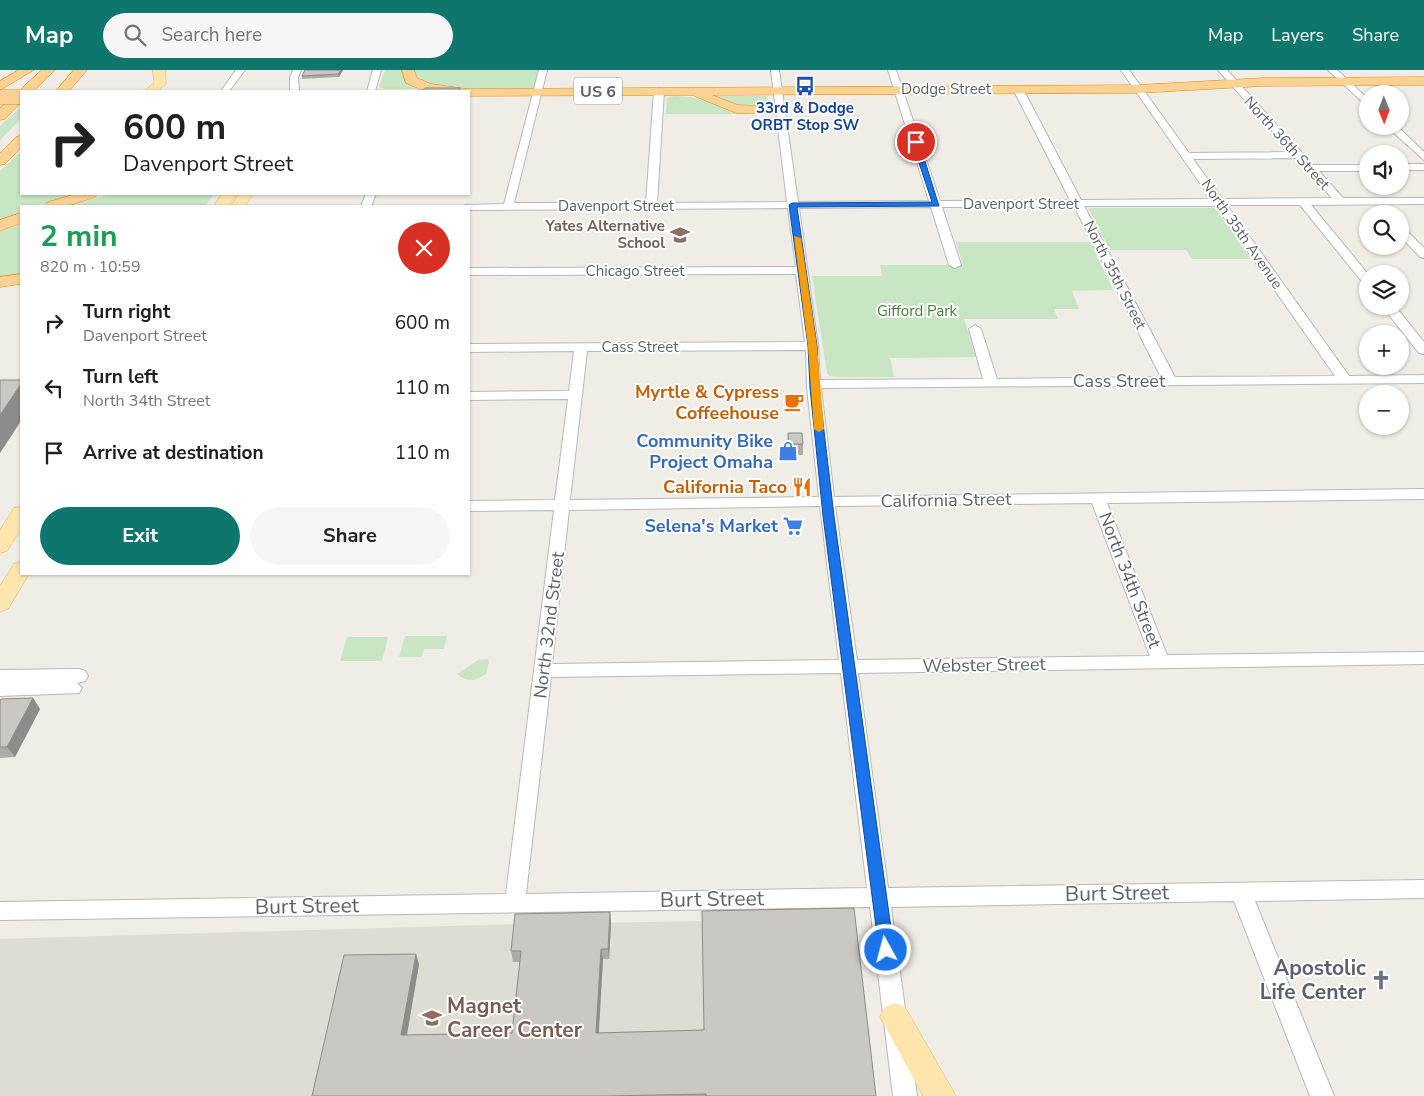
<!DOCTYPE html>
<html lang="en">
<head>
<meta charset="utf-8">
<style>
  :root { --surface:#fff; --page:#f6f6f6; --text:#202124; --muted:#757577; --accent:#0f766e }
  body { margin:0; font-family:"Nunito Sans",sans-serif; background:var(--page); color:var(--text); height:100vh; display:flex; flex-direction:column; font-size:19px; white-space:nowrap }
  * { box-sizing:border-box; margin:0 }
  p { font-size:16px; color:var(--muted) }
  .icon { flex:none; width:28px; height:28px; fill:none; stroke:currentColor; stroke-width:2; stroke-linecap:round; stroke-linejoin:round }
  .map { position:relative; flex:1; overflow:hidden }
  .details { position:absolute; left:20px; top:135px; width:450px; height:370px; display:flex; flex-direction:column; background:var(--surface); border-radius:0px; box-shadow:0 1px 4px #0004 }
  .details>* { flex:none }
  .banner { position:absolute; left:20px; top:20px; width:450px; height:105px; border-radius:0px; box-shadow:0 1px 4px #0004; background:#fff; color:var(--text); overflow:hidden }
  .needle { width:32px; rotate:179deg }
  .controls { position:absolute; left:1359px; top:15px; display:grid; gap:10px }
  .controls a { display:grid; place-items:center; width:50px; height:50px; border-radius:50%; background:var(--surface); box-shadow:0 1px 4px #0004; font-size:25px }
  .pin { position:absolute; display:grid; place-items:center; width:42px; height:42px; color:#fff; margin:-21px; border:2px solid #fff; border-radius:50%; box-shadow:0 1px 5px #0007 }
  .me { position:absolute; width:55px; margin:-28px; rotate:353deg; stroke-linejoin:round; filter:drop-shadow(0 0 4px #0008) }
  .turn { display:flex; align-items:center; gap:18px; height:105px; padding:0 20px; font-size:22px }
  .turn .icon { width:65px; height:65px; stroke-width:2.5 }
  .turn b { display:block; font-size:35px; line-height:42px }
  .round { display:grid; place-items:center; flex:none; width:52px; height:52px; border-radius:26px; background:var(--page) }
  .overview { display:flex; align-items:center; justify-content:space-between; height:85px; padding:0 20px }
  h1 { font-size:30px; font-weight:700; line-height:38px; color:#1e9e55 }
  .primary-button { display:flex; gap:10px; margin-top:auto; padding:10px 20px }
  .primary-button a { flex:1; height:58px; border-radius:30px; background:var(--accent); color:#fff; font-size:20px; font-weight:700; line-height:58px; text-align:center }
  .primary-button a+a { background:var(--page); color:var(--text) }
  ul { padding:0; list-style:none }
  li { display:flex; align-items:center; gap:15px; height:65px; padding:0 20px }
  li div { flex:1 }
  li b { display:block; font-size:19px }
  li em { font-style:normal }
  header { display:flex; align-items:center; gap:30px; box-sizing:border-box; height:70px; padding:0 25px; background:var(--accent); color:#fff }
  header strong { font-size:24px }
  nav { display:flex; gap:28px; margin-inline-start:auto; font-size:18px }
  .search { width:350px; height:45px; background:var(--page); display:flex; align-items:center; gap:12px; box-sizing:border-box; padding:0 18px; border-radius:28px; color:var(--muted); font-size:19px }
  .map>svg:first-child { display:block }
  .education { fill:#dfdcd4 }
  .green { fill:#c8e6c4 }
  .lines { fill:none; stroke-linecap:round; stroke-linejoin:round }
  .minor-casing { stroke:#b6b9bc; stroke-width:2 }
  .major-casing { stroke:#eeb461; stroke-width:1 }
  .highway-casing { stroke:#ef8807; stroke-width:1 }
  .minor { fill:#fff; fill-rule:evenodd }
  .major { fill:#fde6ae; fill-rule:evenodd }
  .highway { fill:#fad293; fill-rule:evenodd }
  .highway-bridge-casing { stroke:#ef8807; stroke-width:15; stroke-linecap:butt }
  .highway-bridge { stroke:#fad293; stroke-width:14 }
  .wall { fill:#afaba7 }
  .shaded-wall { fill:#8e8b88 }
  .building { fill:#cbc7c2; stroke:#8e8b88 }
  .route { fill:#1a73e8; stroke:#114b97 }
  .slow { fill:#f59e0b }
  .labels { text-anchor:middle; stroke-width:4; stroke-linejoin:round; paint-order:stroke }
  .far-street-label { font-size:15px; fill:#5e6366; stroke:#fff }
  .far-transit-label { font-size:15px; font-weight:bold; fill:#164399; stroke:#fff }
  .far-education-label { font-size:15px; font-weight:bold; fill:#785e54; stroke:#fff; text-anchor:end }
  .far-park-label { font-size:15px; fill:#3e8337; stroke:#fff }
  .shield { fill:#fff; stroke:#8e9294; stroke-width:1 }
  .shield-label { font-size:16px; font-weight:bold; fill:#5e6366 }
  .street-label { font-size:18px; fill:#5e6366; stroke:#fff }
  .food-label { font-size:18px; font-weight:bold; fill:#c56008; stroke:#fff; text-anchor:end }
  .shop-label { font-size:18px; font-weight:bold; fill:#366cbe; stroke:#fff; text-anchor:end }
  .near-street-label { font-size:21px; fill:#5e6366; stroke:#fff }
  .near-worship-label { font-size:21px; font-weight:bold; fill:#5b616d; stroke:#fff; text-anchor:end }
  .near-education-label { font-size:21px; font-weight:bold; fill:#785e54; stroke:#fff; text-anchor:start }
</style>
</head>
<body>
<header>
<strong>Map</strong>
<div class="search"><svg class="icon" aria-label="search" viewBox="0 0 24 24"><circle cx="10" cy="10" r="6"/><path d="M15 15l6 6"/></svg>Search here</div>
<nav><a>Map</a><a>Layers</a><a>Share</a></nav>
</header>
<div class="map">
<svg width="1424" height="1026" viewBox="0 0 1424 1026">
  <rect width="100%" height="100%" fill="#f0ece6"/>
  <path class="education" d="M852,849L875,1026H0V869L517,854Z"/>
  <g class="green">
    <path d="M385,0H543L538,18L385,19L379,17Z"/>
    <path d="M674,26L702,28L770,44H666L667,28Z"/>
    <path d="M715,26H766L770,36L738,39Z"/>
    <path d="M21,37V49L0,70V56Z"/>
    <path d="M21,81V124H73L36,136H21V142L0,149V101Z"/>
    <path d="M110,124H214L205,136H68Z"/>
    <path d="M1088,138H1215L1251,189H1192L1186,180H1094L1113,220L1072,221L1079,239H1054L1058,249H964L976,287L890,288L894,307H837L830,306L827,303L812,206H882L880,195H963L956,172H1106Z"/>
    <path d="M21,154V207L0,210V162Z"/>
    <path d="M405,566H447L444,579H424L422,587H399Z"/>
    <path d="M347,567H388L382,591H340Z"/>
    <path d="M487,589L489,592L486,604C475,611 468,613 457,604L478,590Z"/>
  </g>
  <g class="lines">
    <defs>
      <g id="minor">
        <path d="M236,0H245L229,21H221Z"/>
        <path d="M293,0H301L298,8L299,21H290V8Z"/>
        <path d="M373,0H381L375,21H367Z"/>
        <path d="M539,0H547L514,133H646L654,21L659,18L664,21L657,133L787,132L771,0H779L798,132L929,131L888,0H896L940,131L1070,130L1013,19L1018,16L1023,19L1081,130L1211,129L1121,0H1129L1189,83L1291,82L1218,0H1227L1313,95H1368V101H1319L1343,128H1424V134L1311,135L1368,204V214H1364L1300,135H1227L1349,306L1424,305V313L821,318L834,427L1424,419V429L1107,433L1167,585L1424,582V594L858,603L888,818L1424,810V828L1255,831L1334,1026H1310L1234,831L891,837L917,1026H893L870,837L0,850V832L506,824L554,440L469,441V431L555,430L568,329L469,330V322L569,321L574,281L469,282V274L805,272L796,204L469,205V198L796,197L788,138L469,140V136H464L465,135L504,134ZM1296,88L1332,128L1222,129L1193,89ZM1074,136L1161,307L997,309L981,259L975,255L969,259L983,309L820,310L818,276L799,138L931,137L949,195L955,198L961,195L942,137ZM1084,136H1216L1335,306L1175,307ZM806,280L807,318L819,427L570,430L587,281ZM1092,433L1150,586L857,590L835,436ZM820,436L839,590L552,594L569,440ZM841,603L867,818L526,824L551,607Z"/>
        <path d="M1328,0H1337L1368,29V37Z"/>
        <path d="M1386,56H1397L1424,82V90Z"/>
        <rect x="1400" y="94" width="24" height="6"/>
        <path d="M366,124H376L371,136H361Z"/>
        <path d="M1400,157L1404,158L1424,178V188L1420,187L1400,166Z"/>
        <path d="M1382,236H1395L1424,272V284L1419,283Z"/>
        <path d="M79,599L85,601L88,606L85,611L77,613L82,618L79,623L0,626V600Z"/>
      </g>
      <g id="major">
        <path d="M153,0H165L166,14L157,21H144L154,13Z"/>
        <path d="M222,124H236L228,136H214Z"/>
        <path d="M239,124H253L245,136H231Z"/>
        <path d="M21,437V459L7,481L0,483V460L14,438Z"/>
        <path d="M21,492V504H29L8,539L0,542V516L14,494Z"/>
        <path d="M895,933L905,937L956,1026H923L880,947L885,937Z"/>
      </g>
      <g id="highway">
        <path d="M19,0H34L0,20V11Z"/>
        <path d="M42,0H55L34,21H21V33L5,49L0,50V38L16,23L21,22L20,21L22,18Z"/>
        <path d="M74,0H87L69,21H56Z"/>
        <path d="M402,0H414L417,8L431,14L467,19L1138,15L1263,8L1424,7V15L1263,16L1138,23L712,25L738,35L785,37L787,40L785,43L780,44L736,43L692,25L469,26V21H425L406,13Z"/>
        <path d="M21,66V78L5,94L0,95V83L16,67Z"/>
        <path d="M75,124H98L95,127L67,136H44L46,133Z"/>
        <path d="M21,143V153L0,161V150Z"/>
        <path d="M21,204V214L0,217V207Z"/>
      </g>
    </defs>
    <use href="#minor" class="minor-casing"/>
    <use href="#major" class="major-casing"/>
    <use href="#highway" class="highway-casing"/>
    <use href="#minor" class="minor"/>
    <use href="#major" class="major"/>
    <use href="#highway" class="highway"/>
    <defs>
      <path id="highway-bridge" d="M0,27H21"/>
    </defs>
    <use href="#highway-bridge" class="highway-bridge-casing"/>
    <use href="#highway-bridge" class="highway-bridge"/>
  </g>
  <g class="wall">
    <path d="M343,0L339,7L302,9V6Z"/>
    <path d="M788,363L803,374V385H789L787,374Z"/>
    <path d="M33,628L40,639L15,687L0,688V631Z"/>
    <path d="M610,842L611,853L609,889H603L599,962L876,1026H312L419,894L407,965L512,963L520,892H513L511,881Z"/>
  </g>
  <g class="shaded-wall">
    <path d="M341,0H343L339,7L338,4Z"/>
    <path d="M21,314V351L0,383V345Z"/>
    <path d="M33,628L40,639L15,687L7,677Z"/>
    <path d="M610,842L611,853L609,889L608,879Z"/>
    <path d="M601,879L603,889L598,972L596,963Z"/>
    <path d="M416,884L419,894L405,975L401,965Z"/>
  </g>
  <g class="building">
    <path d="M305,0H341L338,4L302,6Z"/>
    <path d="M426,18H460L459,21H461H421Z"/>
    <path d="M0,310H21V314L0,345Z"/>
    <path d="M788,363H802L803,374H789Z"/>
    <path d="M33,628L7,677H0V631L1,629Z"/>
    <path d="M854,838L876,1026H706V1024L607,1026H312L344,885L416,884L401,965L512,963L521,881H511L515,844L610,842L608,879H601L596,963L704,960L702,841Z"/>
  </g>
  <path class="route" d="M916,70L919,72L939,136L797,137L817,276L819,318L834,446L894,880L891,885L886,887L881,885L879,880L823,446L810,318L808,276L789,135L792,133L932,132L912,72Z"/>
  <path class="slow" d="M794,166L801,168L817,276L824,359L819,362L814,359L808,276Z"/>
  <defs>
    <symbol id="bus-bare" viewBox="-9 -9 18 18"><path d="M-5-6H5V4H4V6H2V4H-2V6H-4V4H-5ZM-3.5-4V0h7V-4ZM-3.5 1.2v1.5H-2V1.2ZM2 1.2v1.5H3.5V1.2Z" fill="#1a4fb4" stroke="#fff" stroke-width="2.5" paint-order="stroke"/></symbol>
    <symbol id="school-bare" viewBox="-9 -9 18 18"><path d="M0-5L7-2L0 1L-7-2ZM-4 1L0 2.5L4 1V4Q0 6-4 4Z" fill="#8d6e63" stroke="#fff" stroke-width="2.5" paint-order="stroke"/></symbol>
    <symbol id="cafe-bare" viewBox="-9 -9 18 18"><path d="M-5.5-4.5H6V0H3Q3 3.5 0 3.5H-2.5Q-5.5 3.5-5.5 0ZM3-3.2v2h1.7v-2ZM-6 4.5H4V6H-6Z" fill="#e8710a" stroke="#fff" stroke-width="2.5" paint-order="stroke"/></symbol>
    <symbol id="shop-bare" viewBox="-9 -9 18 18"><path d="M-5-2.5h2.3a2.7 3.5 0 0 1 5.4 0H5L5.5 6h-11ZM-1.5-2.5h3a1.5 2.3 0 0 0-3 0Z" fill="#3f7fe0" stroke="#fff" stroke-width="2.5" paint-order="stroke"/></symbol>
    <symbol id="restaurant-bare" viewBox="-9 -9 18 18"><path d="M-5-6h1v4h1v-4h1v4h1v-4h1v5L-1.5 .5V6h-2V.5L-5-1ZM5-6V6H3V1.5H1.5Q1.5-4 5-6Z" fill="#e8710a" stroke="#fff" stroke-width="2.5" paint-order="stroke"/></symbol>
    <symbol id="supermarket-bare" viewBox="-9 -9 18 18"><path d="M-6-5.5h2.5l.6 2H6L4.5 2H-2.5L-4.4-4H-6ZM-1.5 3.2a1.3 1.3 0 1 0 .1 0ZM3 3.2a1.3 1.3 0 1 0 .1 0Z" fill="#3f7fe0" stroke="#fff" stroke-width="2.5" paint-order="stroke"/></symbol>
    <symbol id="church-bare" viewBox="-9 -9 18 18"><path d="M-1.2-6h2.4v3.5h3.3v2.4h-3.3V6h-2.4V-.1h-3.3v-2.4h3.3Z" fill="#6b7280" stroke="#fff" stroke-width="2.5" paint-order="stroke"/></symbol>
  </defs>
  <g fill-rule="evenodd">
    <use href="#bus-bare" x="791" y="2" width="28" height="28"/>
    <use href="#school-bare" x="666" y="151" width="28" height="28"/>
    <use href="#cafe-bare" x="780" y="318" width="28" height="28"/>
    <use href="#shop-bare" x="774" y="367" width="28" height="28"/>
    <use href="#restaurant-bare" x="788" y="403" width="28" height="28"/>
    <use href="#supermarket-bare" x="779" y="442" width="28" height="28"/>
    <use href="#church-bare" x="1367" y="896" width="28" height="28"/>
    <use href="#school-bare" x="418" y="934" width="28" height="28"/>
  </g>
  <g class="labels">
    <g class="far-street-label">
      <text x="946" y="24">Dodge Street</text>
      <text transform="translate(1287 73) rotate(48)" y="5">North 36th Street</text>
      <text x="1021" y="139">Davenport Street</text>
      <text x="616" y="141">Davenport Street</text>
      <text transform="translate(1242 164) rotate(55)" y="5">North 35th Avenue</text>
      <text x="635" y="206">Chicago Street</text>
      <text transform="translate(1115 205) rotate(63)" y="5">North 35th Street</text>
      <text x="640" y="282">Cass Street</text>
    </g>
    <g class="far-transit-label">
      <text x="805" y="43">33rd &amp; Dodge<tspan x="805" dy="17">ORBT Stop SW</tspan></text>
    </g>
    <g class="far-education-label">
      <text x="665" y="161">Yates Alternative<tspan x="665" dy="17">School</tspan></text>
    </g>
    <g class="far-park-label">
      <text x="917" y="246">Gifford Park</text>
    </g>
    <rect class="shield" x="574" y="7.5" width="48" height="27" rx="4"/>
    <g class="shield-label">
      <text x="598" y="27">US 6</text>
    </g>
    <g class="street-label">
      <text x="1119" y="317">Cass Street</text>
      <text transform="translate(946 430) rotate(-1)" y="6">California Street</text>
      <text transform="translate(1130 510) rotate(69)" y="6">North 34th Street</text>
      <text transform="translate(549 555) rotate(-83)" y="6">North 32nd Street</text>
      <text transform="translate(984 595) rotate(-1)" y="6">Webster Street</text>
    </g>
    <g class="food-label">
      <text x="779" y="328">Myrtle &amp; Cypress<tspan x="779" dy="21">Coffeehouse</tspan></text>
      <text x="787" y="423">California Taco</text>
    </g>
    <g class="shop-label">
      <text x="773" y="377">Community Bike<tspan x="773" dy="21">Project Omaha</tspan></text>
      <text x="778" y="462">Selena's Market</text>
    </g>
    <g class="near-street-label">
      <text transform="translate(1117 823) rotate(-1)" y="7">Burt Street</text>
      <text transform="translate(712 829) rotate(-1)" y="7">Burt Street</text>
      <text transform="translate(307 836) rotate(-1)" y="7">Burt Street</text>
    </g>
    <g class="near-worship-label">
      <text x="1366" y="905">Apostolic<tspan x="1366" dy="24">Life Center</tspan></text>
    </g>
    <g class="near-education-label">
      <text x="447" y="943">Magnet<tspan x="447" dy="24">Career Center</tspan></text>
    </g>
  </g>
</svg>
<div class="controls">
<a><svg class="needle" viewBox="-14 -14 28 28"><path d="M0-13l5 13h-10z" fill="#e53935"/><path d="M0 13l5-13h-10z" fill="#757577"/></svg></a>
<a><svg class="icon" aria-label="sound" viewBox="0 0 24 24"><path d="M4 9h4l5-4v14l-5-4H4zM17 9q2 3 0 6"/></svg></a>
<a><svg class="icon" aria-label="search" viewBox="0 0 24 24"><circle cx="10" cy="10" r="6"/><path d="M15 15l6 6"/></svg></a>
<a><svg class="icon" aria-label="layers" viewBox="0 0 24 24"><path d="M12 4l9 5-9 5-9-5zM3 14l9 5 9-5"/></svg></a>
<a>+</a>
<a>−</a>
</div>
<div class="pin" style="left:916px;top:72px;background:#d93025"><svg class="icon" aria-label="arrive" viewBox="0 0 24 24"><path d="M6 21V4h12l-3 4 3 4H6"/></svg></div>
<svg class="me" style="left:886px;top:880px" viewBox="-20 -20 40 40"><circle r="17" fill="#1a73e8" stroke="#fff" stroke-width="3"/><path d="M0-11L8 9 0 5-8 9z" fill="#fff"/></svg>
<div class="banner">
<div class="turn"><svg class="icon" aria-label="right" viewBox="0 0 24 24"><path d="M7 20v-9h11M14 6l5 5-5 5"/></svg><div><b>600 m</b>Davenport Street</div></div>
</div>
<section class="details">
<div class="overview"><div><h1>2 min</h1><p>820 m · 10:59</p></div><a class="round" style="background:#d93025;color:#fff"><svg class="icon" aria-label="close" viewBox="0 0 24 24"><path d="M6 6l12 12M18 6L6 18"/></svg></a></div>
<ul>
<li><svg class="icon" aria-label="right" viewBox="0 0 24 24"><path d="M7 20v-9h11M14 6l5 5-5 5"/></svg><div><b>Turn right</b><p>Davenport Street</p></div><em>600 m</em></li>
<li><svg class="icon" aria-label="left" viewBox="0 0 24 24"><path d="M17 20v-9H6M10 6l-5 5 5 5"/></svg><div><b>Turn left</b><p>North 34th Street</p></div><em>110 m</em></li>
<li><svg class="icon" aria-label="arrive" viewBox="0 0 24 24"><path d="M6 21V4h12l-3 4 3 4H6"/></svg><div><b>Arrive at destination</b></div><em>110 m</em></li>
</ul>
<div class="primary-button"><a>Exit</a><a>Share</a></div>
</section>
</div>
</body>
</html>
